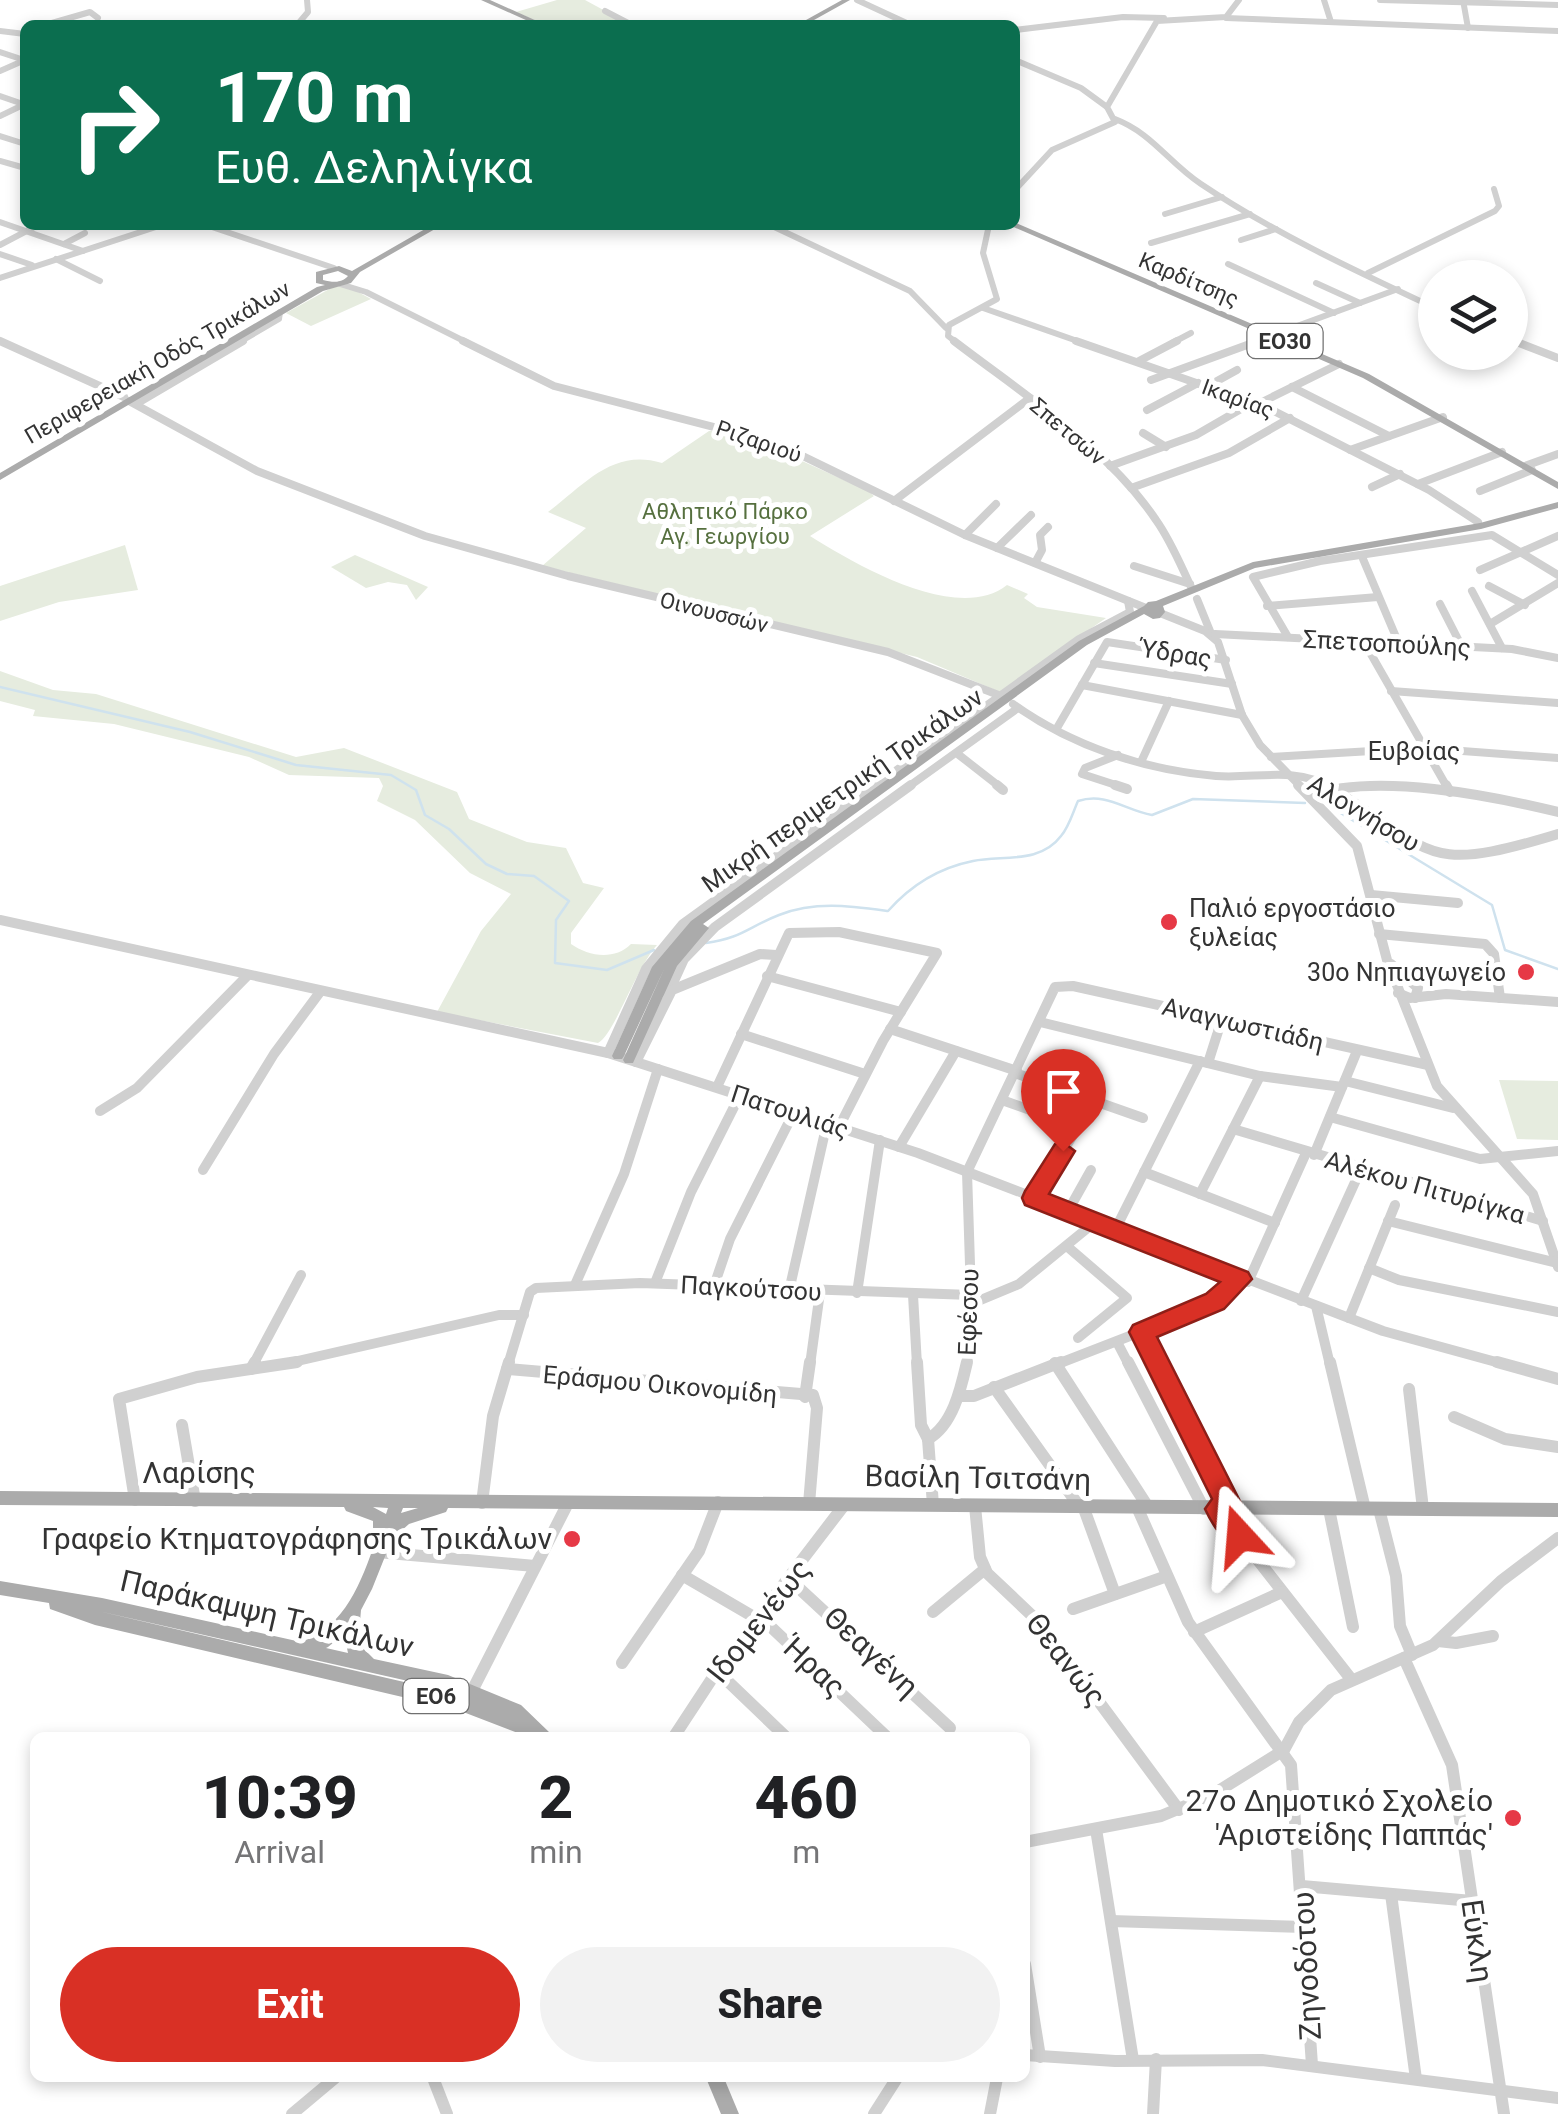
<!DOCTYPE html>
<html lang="en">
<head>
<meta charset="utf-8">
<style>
  :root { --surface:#fff; --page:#f2f2f2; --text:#202124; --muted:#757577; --accent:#d93025 }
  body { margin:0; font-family:Roboto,sans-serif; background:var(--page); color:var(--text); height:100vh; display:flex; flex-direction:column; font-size:38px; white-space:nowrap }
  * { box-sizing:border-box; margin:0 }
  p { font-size:32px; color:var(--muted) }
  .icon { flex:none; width:55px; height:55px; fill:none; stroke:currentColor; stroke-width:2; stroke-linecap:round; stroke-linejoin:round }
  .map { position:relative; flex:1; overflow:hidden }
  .drawer { position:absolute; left:30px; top:1732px; width:1000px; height:350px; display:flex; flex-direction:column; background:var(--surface); border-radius:15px; box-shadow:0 5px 15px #0003 }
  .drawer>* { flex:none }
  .hud { position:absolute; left:20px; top:20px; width:1000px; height:210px; border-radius:15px; box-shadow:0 5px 15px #0003; background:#0b6e4f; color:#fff; overflow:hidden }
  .fabs { position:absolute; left:1418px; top:260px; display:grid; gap:20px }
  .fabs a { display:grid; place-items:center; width:110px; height:110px; border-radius:50%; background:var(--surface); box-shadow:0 5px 15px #0003; font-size:50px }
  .pin { position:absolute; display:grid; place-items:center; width:85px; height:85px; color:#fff; margin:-102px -42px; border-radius:50% 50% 50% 0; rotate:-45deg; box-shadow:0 0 10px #0007 }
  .pin .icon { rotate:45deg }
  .me { position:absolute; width:110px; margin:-55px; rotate:341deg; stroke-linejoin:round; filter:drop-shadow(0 0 8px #0008) }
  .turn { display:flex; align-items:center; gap:35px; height:210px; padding:0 30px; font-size:45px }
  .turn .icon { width:130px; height:130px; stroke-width:2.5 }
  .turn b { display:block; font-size:70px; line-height:85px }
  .eta { display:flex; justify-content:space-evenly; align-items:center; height:170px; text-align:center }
  .eta b { font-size:60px; font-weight:800; line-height:70px }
  .button { display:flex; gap:20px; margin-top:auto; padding:20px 30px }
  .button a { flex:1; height:115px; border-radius:60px; background:var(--accent); color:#fff; font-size:40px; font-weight:800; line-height:115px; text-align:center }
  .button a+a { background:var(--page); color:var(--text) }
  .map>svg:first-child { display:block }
  .green { fill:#e6ecdf }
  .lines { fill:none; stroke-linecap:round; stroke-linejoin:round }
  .stream { stroke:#cfe2ee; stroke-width:2.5 }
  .minor-far3 { stroke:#d0d0d0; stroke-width:6 }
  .minor-far2 { stroke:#d0d0d0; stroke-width:8 }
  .minor-far1 { stroke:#d0d0d0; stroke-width:10 }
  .minor { stroke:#d0d0d0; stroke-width:12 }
  .major { fill:#ababab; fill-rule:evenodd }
  .route { fill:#d93025; stroke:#8d1f18; stroke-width:2.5 }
  .poi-dot { fill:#e63946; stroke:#fff; stroke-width:4 }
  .labels { text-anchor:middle; stroke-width:10; stroke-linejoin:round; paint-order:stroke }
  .far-street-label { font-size:22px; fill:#333; stroke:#fff }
  .shield { fill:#fff; stroke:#707070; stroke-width:2.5 }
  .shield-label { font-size:22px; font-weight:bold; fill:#333 }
  .far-park-label { font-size:22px; fill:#56703f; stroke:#fff }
  .street-label { font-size:25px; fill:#333; stroke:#fff }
  .poi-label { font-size:25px; fill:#333; stroke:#fff; text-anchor:start }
  .near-street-label { font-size:30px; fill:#333; stroke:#fff }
  .near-poi-label { font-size:30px; fill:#333; stroke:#fff; text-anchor:end }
</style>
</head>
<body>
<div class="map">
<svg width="1558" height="2114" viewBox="0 0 1558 2114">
  <rect width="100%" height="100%" fill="#fff"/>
  <g class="green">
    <path d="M557,0H585L631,25H546L516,12Z"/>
    <path d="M347,286L371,299L311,326L286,313L333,287Z"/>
    <path d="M718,430L758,441L868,491L874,496L810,536C858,566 958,624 1007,585L1028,594L1024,598L1037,607L1106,618L1000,692L917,657L542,566L586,528L548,512C585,484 613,448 662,463L709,431Z"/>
    <path d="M125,545L138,590L59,602L0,621V586Z"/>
    <path d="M355,555L428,587L416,600L407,585L388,582L366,588L331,567Z"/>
    <path d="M0,671L53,690L96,694L296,757L344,748L457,792L469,819L527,842L566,848L583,883L604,888L571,933V944C588,956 614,961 631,944L657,945C636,968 614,1035 598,1043L437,1012L481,931L511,894L470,873L415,820L377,801L383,786L379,778L289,775L249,757L114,724L33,716L35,710L0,701Z"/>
    <path d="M1499,1080L1558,1081V1140L1517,1139Z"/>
  </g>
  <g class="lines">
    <g class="stream">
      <path d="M0,687L190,732L296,765L391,775L416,790L425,815L449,829L486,864L507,874L534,876L569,901L556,920L555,963L607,970L654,950"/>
      <path d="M1334,809L1492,905L1505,950L1558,969"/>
      <path d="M706,943C742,938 748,927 779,915C815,901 850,906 888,911C911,885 938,868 973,861C1003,855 1040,864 1061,836C1069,827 1073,812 1078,801C1106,792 1125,810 1152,815L1193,799L1305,803"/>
    </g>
    <g class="minor-far3">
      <path d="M857,0L911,25"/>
      <path d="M1324,0L1331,22"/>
      <path d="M1380,0L1558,5"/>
      <path d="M1463,0L1468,28"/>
      <path d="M605,11L632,25"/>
      <path d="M1226,18L1558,31"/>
      <path d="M45,25L90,12L98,18"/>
      <path d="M297,25L308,12L307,0"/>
      <path d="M1015,30L1123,17L1164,18"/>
      <path d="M0,31L25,34"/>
      <path d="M0,52L24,60"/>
      <path d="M1015,60L1081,88L1107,107"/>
      <path d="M0,71L25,60"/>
      <path d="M0,96L23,104"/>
      <path d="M0,116L25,104"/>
      <path d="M1115,119C1152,133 1169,163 1201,184C1274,233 1356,271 1435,308"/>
      <path d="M0,136L25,144"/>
      <path d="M0,161L25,168"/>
      <path d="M1015,190L1052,150L1115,122L1107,107L1157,21L1226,17L1239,0"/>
      <path d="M1165,214L1222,197"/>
      <path d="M0,222L83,251"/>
      <path d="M206,225L334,268"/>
      <path d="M770,225L910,291L946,328"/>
      <path d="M1241,240L1276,229"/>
      <path d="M1151,243L1250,214"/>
      <path d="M64,244L85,233"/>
      <path d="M0,245L38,225"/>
      <path d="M0,254L32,265"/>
      <path d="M56,259L100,281"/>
      <path d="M1228,264L1334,313"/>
      <path d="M1368,273L1495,211L1499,206L1494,189"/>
      <path d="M0,278L162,225"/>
      <path d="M1316,283L1360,303"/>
      <path d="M340,284L366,292L468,343"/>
      <path d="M983,308L1083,343"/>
      <path d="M1510,339L1521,343"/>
      <path d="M0,341L5,343"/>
      <path d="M238,343L279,319L280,312"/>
      <path d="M957,343L948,336L949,325L997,299L983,253L989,225"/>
      <path d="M1172,343L1191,333"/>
      <path d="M1251,343L1398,289"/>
    </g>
    <g class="minor-far2">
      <path d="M0,341L124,397"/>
      <path d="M463,341L554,386L776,443L965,535L1146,608"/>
      <path d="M954,341C1023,394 1107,447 1156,520C1171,541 1181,566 1192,589"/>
      <path d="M1076,341L1268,408L1429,490L1478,522"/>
      <path d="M1514,341L1558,358"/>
      <path d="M1139,361L1177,341"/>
      <path d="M1151,380L1258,341"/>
      <path d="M1208,386L1237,370"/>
      <path d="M1292,387L1389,436"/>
      <path d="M129,401L257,471L425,536L568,576L888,652L1001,696"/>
      <path d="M136,404L243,341"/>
      <path d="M1258,404L1339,364"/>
      <path d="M1147,410L1198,383"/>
      <path d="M1143,433L1166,447"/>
      <path d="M1350,450L1443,417"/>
      <path d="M1110,466L1196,435L1253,402"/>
      <path d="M1525,466L1558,454"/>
      <path d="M1418,484L1502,452"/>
      <path d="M1372,487L1400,474"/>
      <path d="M1131,488L1229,453L1290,418"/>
      <path d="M1480,491L1532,470"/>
      <path d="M894,501L1030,398"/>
      <path d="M965,535L996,504"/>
      <path d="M997,548L1031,515"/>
      <path d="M1363,559L1399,644"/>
      <path d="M1035,563L1042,550L1040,535L1048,527"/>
      <path d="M1134,566L1190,584"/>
      <path d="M1480,570L1558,536"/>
      <path d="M1489,586L1525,605"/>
      <path d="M1472,591L1502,648"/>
      <path d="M1197,599L1212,636"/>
      <path d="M1440,604L1462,647"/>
      <path d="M1267,606L1378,597"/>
      <path d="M1160,613L1205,631L1218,642L1242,715L1260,745L1301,787"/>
      <path d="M1490,624L1558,583"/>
      <path d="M1215,634L1512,649L1558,658"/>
      <path d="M1288,637L1253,577L1320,561L1492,535L1558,575"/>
      <path d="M1364,642L1447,787"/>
      <path d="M1094,663L1232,684"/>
      <path d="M1082,685L1242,715"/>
      <path d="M1391,691L1558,703"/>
      <path d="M1013,704C1072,746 1144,770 1216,776C1256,779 1294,766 1330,787"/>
      <path d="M1057,728L1107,642L1226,660"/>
      <path d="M959,755L1000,787"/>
      <path d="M1118,755L1085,768L1082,774L1122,787"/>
      <path d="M1271,757L1422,748L1558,758"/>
      <path d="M1141,762L1169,701"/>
      <path d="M873,787L1079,639L1130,612L1128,601"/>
      <path d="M908,787L1018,708"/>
    </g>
    <g class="minor-far1">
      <path d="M997,785L1003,790"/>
      <path d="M1115,785L1127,789"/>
      <path d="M1298,785L1357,846L1387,960L1437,1086L1533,1194L1558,1267"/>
      <path d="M1326,785C1437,852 1420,876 1558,834"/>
      <path d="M1446,785L1450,792"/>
      <path d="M1311,796C1374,772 1493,796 1558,812"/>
      <path d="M1371,895L1458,903"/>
      <path d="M0,920L608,1053L918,1153L1383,1331L1507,1365"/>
      <path d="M1379,934L1485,944L1494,954L1500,998"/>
      <path d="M1391,964L1418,988L1415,998"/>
      <path d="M767,976L901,1012"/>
      <path d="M1398,993L1410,998L1446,994L1558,1002"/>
      <path d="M668,994L684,959L715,927L911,785"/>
      <path d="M1040,1022L1260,1076L1342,1087"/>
      <path d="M890,1029L1017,1071"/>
      <path d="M741,1034L865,1074"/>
      <path d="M608,1053L646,969L683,924L876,785"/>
      <path d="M636,1062L672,990L760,954L776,955"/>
      <path d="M1208,1063L1222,1019"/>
      <path d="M1015,1073L1143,1118"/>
      <path d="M1345,1081L1453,1108"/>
      <path d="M717,1087L789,933L839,932L937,953L883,1041L839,1127"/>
      <path d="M1002,1100L1078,1127"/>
      <path d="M100,1111L137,1088L248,975"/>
      <path d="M1330,1117L1480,1159L1558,1151"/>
      <path d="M1233,1129L1543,1221"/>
      <path d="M899,1147L956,1051"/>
      <path d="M1314,1155L1357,1051"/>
      <path d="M203,1170L274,1054L320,992"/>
      <path d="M1144,1172L1275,1223"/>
      <path d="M1200,1194L1260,1076"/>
      <path d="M1034,1198L1094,1101"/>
      <path d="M1068,1211L1091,1170"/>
      <path d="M1388,1221L1557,1263"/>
      <path d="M1115,1230L1200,1061"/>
      <path d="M1069,1248L1127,1298L1078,1338"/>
      <path d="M1369,1268L1399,1280L1558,1312"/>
      <path d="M1248,1282L1306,1153"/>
      <path d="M655,1283L691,1192L740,1095"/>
      <path d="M575,1285L624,1174L658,1069"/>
      <path d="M714,1286L730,1239L794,1112"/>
      <path d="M789,1291L827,1123"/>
      <path d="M857,1293L880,1140"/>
      <path d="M913,1295L917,1365"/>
      <path d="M1301,1301L1361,1169"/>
      <path d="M971,1304L1019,1284L1095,1222"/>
      <path d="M1316,1306L1330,1365"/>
      <path d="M1349,1318L1395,1205"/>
      <path d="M1142,1332L1159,1365"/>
      <path d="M1117,1342L1129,1365"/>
      <path d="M253,1365L301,1275"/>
      <path d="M280,1365L499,1315H524"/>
      <path d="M508,1365L530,1292L536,1288L640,1283L971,1295"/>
      <path d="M810,1365L820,1292"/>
      <path d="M967,1365L971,1295L967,1172L1055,987L1073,986L1428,1065"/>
      <path d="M1055,1365L1202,1308L1224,1296L1239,1279"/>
    </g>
    <g class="minor">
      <path d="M917,1362L921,1425L928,1439"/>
      <path d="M1128,1362L1204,1509"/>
      <path d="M1157,1362L1231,1509"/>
      <path d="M1330,1362L1365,1509"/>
      <path d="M1497,1362L1558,1379"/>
      <path d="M1055,1363L1148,1507"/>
      <path d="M251,1369L255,1362"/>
      <path d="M507,1369L813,1395L817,1408L809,1504"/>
      <path d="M994,1387L1079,1506"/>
      <path d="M1409,1389L1423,1509"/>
      <path d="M959,1396H974L1061,1362"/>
      <path d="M805,1397L810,1362"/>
      <path d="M1454,1417L1505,1439L1558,1447"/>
      <path d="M182,1425L195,1501"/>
      <path d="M928,1439C953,1425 961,1388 967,1362"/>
      <path d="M928,1439L933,1505"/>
      <path d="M135,1500L119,1399L197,1377L297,1362"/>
      <path d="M482,1503L493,1416L509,1362"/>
      <path d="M975,1506L980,1557L987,1573L1043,1626L1179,1810"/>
      <path d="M1083,1506L1115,1594"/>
      <path d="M1137,1507L1188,1622L1291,1765L1312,2065"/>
      <path d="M1218,1509L1351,1679"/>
      <path d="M1329,1509L1353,1627"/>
      <path d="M1379,1509L1396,1576L1400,1626L1412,1655"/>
      <path d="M377,1552L535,1566"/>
      <path d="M682,1575L771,1627L888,1738"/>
      <path d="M789,1579L950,1728"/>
      <path d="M1073,1609L1167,1576"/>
      <path d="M933,1612L985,1569"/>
      <path d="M1194,1632L1282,1592"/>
      <path d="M1438,1641L1456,1643L1493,1636"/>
      <path d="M1404,1658L1452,1765L1504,2114"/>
      <path d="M622,1663L699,1551L718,1502"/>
      <path d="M717,1671L787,1738"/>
      <path d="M472,1691L568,1503"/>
      <path d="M673,1738L717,1671L845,1504"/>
      <path d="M1096,1829L1133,2060"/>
      <path d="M1025,1842L1161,1816L1212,1795L1284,1750L1299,1722L1331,1690L1433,1645L1501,1581L1558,1538"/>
      <path d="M1302,1886L1472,1901"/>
      <path d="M1391,1894L1416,2079"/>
      <path d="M1111,1921L1304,1927"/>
      <path d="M1025,1964L1040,2057"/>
      <path d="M1025,2055L1115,2061L1262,2060L1558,2098"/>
      <path d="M433,2078L447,2114"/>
      <path d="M292,2114L335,2078"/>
      <path d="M874,2114L897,2078"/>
      <path d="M990,2114L997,2078"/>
      <path d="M1153,2114L1156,2059"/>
    </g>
    <g class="major">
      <path d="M481,0H490L546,25H537Z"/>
      <path d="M842,0H850L805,25H797Z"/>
      <path d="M1016,223L1369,374L1558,482V489L1363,378L1009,225Z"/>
      <path d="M432,225H442L360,272L351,283L323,291L0,480V473L317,287L325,285L316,283V272L339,266L352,271ZM338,271L348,276C341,284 332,282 323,280V275Z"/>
      <path d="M1558,502V508L1481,529L1255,568L1163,606L1165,612L1160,618L1153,619L1144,614L1087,645L703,924L709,928L677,966L633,1063H625L623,1060L665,967L624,1056L622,1059H614L612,1056L652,967L691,921L1079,641L1144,606L1148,602L1156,601L1253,562L1480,523Z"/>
      <path d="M0,1491L1558,1503V1517L448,1508L446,1512L409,1524L392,1539L372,1589L361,1610L359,1634L361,1646L374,1659L448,1675L521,1705L549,1732L551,1738H531L458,1710L95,1625L50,1609L49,1603L0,1595V1581L102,1598L301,1642C346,1626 361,1582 376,1540L373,1535V1521L346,1511L344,1507L0,1505ZM373,1507L388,1508L386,1514ZM403,1508H418L401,1513ZM98,1611L448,1690L456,1694ZM344,1634L348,1653L326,1648L328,1647Z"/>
      <path d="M706,2078H724L739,2114H721Z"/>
    </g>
  </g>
  <path class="route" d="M1063,1142L1075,1151L1049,1194L1248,1272L1252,1279L1224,1309L1157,1337L1244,1509L1241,1517L1254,1536L1250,1545L1240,1549C1224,1543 1212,1524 1205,1509L1212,1499L1129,1332L1133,1325L1206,1294L1220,1282L1025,1205L1022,1198L1025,1191L1055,1144Z"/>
  <g class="poi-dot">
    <circle cx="1169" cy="922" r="10"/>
    <circle cx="1526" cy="972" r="10"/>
    <circle cx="572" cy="1539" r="10"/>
    <circle cx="1513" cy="1818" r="10"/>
  </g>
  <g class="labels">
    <g class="far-street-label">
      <text transform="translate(1189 279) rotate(23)" y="8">Καρδίτσης</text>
      <text transform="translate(157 362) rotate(-30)" y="8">Περιφερειακή Οδός Τρικάλων</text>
      <text transform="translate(1238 398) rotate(20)" y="8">Ικαρίας</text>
      <text transform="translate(1068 431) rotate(40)" y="8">Σπετσών</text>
      <text transform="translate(759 441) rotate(19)" y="8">Ριζαριού</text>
      <text transform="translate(714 612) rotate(14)" y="8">Οινουσσών</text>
    </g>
    <g class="shield">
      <rect x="1247.5" y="324" width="75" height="34" rx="8"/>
      <rect x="403.5" y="1679" width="65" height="34" rx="8"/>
    </g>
    <g class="shield-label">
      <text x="1285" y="349">ΕΟ30</text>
      <text x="436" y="1704">ΕΟ6</text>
    </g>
    <g class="far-park-label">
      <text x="725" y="519">Αθλητικό Πάρκο<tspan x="725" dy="25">Αγ. Γεωργίου</tspan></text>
    </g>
    <g class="street-label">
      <text transform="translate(1387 643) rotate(3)" y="9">Σπετσοπούλης</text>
      <text transform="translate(1176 653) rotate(9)" y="9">Ύδρας</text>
      <text x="1414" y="760">Ευβοίας</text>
      <text transform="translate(842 790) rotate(-35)" y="9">Μικρή περιμετρική Τρικάλων</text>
      <text transform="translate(1364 813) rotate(31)" y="9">Αλοννήσου</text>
      <text transform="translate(1243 1024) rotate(13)" y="9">Αναγνωστιάδη</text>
      <text transform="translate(790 1111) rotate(18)" y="9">Πατουλιάς</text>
      <text transform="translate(1425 1187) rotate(16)" y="9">Αλέκου Πιτυρίγκα</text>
      <text transform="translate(751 1288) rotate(3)" y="9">Παγκούτσου</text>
      <text transform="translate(968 1312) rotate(-88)" y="9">Εφέσου</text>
      <text transform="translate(660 1384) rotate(5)" y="9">Εράσμου Οικονομίδη</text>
    </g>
    <g class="poi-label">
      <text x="1189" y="917">Παλιό εργοστάσιο<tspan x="1189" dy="29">ξυλείας</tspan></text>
      <text x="1506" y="981" text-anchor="end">30ο Νηπιαγωγείο</text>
    </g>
    <g class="near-street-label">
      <text x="199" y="1483">Λαρίσης</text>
      <text transform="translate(978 1478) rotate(1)" y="10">Βασίλη Τσιτσάνη</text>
      <text transform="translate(267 1614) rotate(13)" y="10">Παράκαμψη Τρικάλων</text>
      <text transform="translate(759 1621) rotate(-52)" y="10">Ιδομενέως</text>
      <text transform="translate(871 1652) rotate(43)" y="10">Θεαγένη</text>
      <text transform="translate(1066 1660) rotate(52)" y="10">Θεανώς</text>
      <text transform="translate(814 1667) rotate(43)" y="10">Ήρας</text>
      <text transform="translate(1477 1941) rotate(82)" y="10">Εύκλη</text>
      <text transform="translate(1307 1966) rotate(-93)" y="10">Ζηνοδότου</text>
    </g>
    <g class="near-poi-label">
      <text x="552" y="1549">Γραφείο Κτηματογράφησης Τρικάλων</text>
      <text x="1493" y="1811">27ο Δημοτικό Σχολείο<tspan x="1493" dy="34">'Αριστείδης Παππάς'</tspan></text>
    </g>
  </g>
</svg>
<div class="fabs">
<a><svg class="icon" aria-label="layers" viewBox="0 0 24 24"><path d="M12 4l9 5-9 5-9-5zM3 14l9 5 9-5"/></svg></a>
</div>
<div class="pin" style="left:1063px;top:1151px;background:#d93025"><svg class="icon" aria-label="arrive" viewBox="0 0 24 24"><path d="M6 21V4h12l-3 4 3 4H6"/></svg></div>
<svg class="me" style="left:1240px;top:1536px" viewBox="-20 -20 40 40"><path d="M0-17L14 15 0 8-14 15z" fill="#d93025" stroke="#fff" stroke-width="4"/></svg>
<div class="hud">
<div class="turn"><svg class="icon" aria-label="right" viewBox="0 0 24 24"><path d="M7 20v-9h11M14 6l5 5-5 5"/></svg><div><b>170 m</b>Ευθ. Δεληλίγκα</div></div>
</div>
<section class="drawer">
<div class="eta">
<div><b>10:39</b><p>Arrival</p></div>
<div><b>2</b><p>min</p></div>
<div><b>460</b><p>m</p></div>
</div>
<div class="button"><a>Exit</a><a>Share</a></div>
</section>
</div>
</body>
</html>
